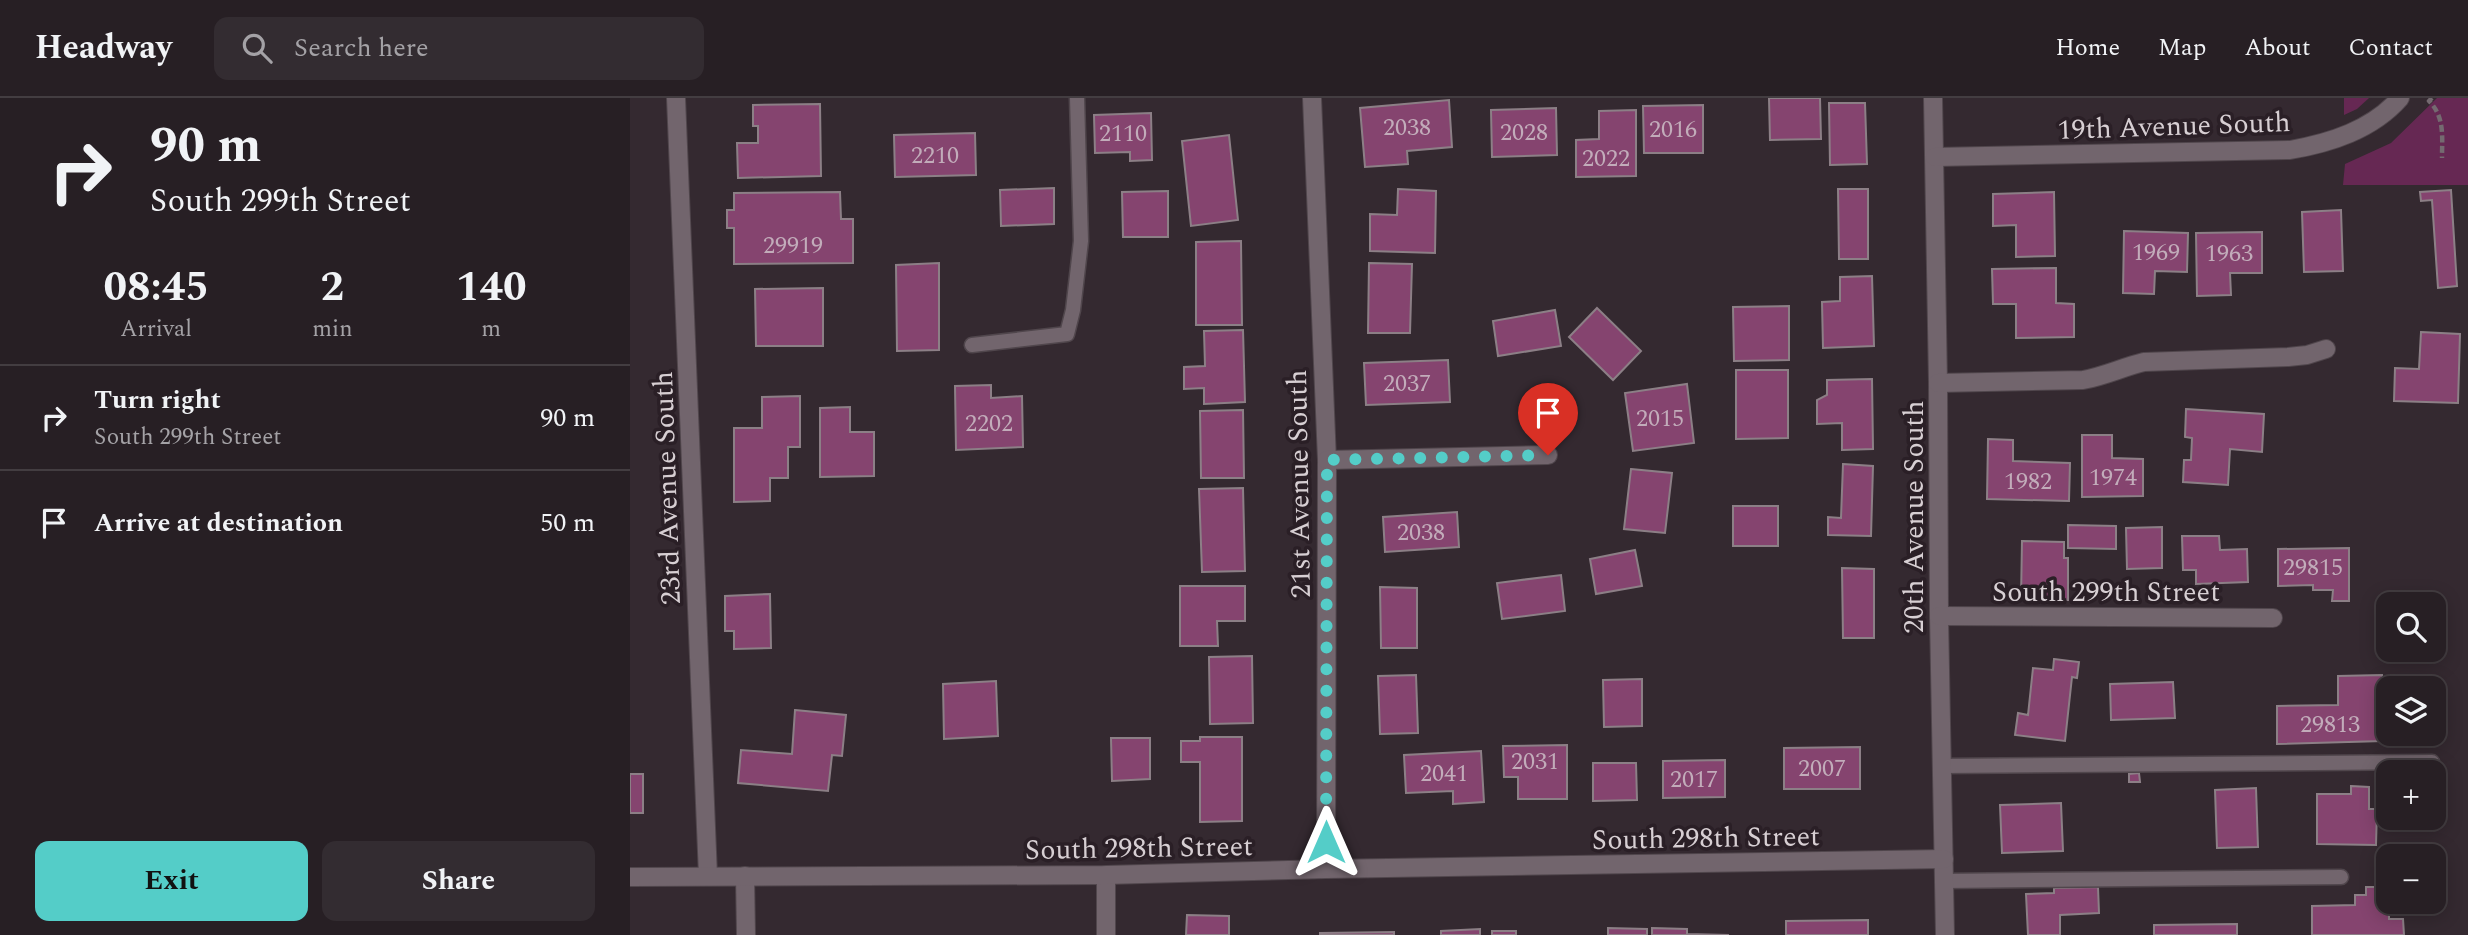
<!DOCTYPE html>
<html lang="en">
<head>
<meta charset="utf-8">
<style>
  :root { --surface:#271f24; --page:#332c31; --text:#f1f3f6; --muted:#a4a2a6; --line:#433d41; --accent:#54cdc8 }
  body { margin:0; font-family:Spectral,serif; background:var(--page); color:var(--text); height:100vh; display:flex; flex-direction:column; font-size:26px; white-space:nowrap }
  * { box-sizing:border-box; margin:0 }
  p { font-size:23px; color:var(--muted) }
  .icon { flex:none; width:38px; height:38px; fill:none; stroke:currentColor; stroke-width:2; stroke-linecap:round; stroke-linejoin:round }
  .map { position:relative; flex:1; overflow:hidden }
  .drawer { display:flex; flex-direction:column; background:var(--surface); width:630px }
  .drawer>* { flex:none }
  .banner { background:#271f24; color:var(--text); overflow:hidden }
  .buttons { position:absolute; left:1746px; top:494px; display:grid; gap:14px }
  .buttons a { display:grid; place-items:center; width:70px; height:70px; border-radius:14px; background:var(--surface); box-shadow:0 4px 18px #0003,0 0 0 2px var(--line); font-size:35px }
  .pin { position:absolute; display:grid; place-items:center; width:60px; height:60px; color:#fff; margin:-72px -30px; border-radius:50% 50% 50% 0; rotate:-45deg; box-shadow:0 0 7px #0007 }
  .pin .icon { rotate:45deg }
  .me { position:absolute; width:77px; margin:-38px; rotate:0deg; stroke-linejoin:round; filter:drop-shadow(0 0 5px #0008) }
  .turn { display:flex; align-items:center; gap:24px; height:147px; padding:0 35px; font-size:32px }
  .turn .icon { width:91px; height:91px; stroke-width:2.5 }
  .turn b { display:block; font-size:49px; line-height:60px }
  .eta { display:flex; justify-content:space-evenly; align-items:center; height:119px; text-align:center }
  .eta b { font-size:42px; font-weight:700; line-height:49px }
  .cta { display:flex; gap:14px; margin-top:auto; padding:14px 35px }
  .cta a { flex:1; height:80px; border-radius:14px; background:var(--accent); color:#111; font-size:28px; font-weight:700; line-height:80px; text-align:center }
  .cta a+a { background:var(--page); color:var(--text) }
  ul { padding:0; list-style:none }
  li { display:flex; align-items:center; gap:21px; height:105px; padding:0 35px; border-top:2px solid var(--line) }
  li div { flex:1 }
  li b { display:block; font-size:26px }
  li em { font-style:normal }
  header { display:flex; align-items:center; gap:42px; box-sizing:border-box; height:98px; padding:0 35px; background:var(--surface); border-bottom:2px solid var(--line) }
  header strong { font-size:33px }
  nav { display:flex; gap:38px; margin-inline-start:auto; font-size:24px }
  .search { width:490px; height:63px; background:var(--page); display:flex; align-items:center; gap:18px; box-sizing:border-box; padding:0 24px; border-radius:14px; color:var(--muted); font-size:26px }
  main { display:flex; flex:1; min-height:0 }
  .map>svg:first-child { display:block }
  .green { fill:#662853 }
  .building { fill:#85446f; stroke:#8c7f86; stroke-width:2 }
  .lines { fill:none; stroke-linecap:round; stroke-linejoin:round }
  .service-casing { stroke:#50464c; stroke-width:17 }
  .minor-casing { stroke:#50464c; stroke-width:20 }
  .path { stroke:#746a70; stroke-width:4.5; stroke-dasharray:7 3.5; stroke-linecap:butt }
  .service { stroke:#72656d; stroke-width:14 }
  .minor { stroke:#72656d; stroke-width:18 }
  .route { stroke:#54cdc8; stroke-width:12; stroke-dasharray:0 21.6 }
  .labels { text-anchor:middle; stroke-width:7; stroke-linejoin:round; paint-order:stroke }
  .number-label { font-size:24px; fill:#c2acba }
  .street-label { font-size:28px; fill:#d7cfd3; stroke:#2a1f26 }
</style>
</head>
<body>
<header>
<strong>Headway</strong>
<div class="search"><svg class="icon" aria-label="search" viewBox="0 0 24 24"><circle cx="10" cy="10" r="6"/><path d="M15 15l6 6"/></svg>Search here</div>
<nav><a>Home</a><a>Map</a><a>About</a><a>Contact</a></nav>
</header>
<main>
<section class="drawer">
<div class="banner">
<div class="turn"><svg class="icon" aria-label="right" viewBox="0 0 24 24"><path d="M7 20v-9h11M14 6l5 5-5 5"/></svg><div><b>90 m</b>South 299th Street</div></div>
</div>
<div class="eta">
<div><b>08:45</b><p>Arrival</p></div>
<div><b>2</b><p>min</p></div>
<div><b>140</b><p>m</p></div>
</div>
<ul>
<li><svg class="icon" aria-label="right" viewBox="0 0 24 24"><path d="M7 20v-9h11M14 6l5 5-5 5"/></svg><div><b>Turn right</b><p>South 299th Street</p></div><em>90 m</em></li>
<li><svg class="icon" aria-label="arrive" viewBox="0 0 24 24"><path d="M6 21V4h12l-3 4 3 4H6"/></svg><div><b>Arrive at destination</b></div><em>50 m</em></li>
</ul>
<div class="cta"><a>Exit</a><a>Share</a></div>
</section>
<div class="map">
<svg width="1838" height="837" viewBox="0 0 1838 837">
  <rect width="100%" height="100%" fill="#342930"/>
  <g class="green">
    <path d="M1714,0H1739L1727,11L1714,17Z"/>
    <path d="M1807,0H1838V87H1713L1715,66L1761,45Z"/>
  </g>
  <g class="building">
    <path d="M1139,0H1190L1191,41L1140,42Z"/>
    <path d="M819,2L822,49L777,53L778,66L735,69L730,10Z"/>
    <path d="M1199,5H1235L1237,66L1200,67Z"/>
    <path d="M190,6L191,78L108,80L107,45H128V28H123V7Z"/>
    <path d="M1073,7V55H1014L1013,8Z"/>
    <path d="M926,10L927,57L862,59L861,12Z"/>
    <path d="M1006,12V78L946,79V42L969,41V13Z"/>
    <path d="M521,15L522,62L500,63V54L465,55L464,17Z"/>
    <path d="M345,35L346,77L265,79L264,37Z"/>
    <path d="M599,37L608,122L561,128L552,43Z"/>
    <path d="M424,90V126L371,128L370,92Z"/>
    <path d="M768,91L806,93L805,155L740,153V116L767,117Z"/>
    <path d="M1208,91H1238V161H1209Z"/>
    <path d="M1821,92L1827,188L1808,190L1802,102L1791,103L1790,94Z"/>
    <path d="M538,93V139H493L492,94Z"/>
    <path d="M210,94L211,121H223V165L104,166V130H97V112H104V95Z"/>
    <path d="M1424,94L1425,158L1386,159V127L1363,128V96Z"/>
    <path d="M1711,112L1713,173L1674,174L1672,114Z"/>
    <path d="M1494,133L1558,135L1557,174L1525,173L1524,196L1493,195Z"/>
    <path d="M1632,134V175H1600L1601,197L1567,198L1566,135Z"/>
    <path d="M611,143L612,227H566V144Z"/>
    <path d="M309,165V252L267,253L266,167Z"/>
    <path d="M739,165L782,166L780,235H738Z"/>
    <path d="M1426,170V205L1444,206V239L1386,240V206H1363L1362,171Z"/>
    <path d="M1242,178L1244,248L1193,250L1192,204L1210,203V179Z"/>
    <path d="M193,190V248H126L125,191Z"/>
    <path d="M1159,208V262L1104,263L1103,209Z"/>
    <path d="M967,210L1011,253L983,282L939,239Z"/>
    <path d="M925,212L931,248L868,258L863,223Z"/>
    <path d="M613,232L615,304L574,306V290L554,291V269L575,268L574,233Z"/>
    <path d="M1791,234L1830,236L1828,305L1764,303L1765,270L1789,271Z"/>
    <path d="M818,262L820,304L736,307L734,265Z"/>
    <path d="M1106,272H1158V340L1106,341Z"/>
    <path d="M1242,281L1243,351L1212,352V325L1187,326V302L1197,297V282Z"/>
    <path d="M1057,286L1064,345L1003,353L995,295Z"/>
    <path d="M361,287V300L392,298L393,349L326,352L325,288Z"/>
    <path d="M170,298V349H158V380H140V403L104,404V330H132V299Z"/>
    <path d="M220,309V334H244V378L190,379V310Z"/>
    <path d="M1556,311L1634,316L1632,354L1600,351L1598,387L1553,384L1554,362H1561L1562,340L1555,339Z"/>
    <path d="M613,312L614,380H571L570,313Z"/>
    <path d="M1452,337H1482V360L1513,361V398L1452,399Z"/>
    <path d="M1358,341L1383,342V363L1440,365L1439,403L1357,401Z"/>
    <path d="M1213,366L1243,368L1241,438L1198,437V419L1211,420Z"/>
    <path d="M1001,371L1042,375L1035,435L994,431Z"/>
    <path d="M613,390L615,473L572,474L569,391Z"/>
    <rect x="1103" y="408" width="45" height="40"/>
    <path d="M827,414L829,449L755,454L753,419Z"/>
    <path d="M1438,427L1486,428V451L1438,450Z"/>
    <path d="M1532,429V470L1497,471L1496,430Z"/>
    <path d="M1552,438H1589L1590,452L1617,451L1618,484L1566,486V472H1553Z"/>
    <path d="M1392,443L1434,444V460H1438V502L1391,501Z"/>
    <path d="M1719,450V503H1702L1703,492H1683V487L1648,488V451Z"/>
    <path d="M1005,452L1012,488L966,496L960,461Z"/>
    <path d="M1212,470L1244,471V540H1213Z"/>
    <path d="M931,477L935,513L872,521L867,485Z"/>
    <path d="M550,488H615V523H587L588,548H550Z"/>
    <path d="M750,489L787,490V550H751Z"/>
    <path d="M140,496L141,550L104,551V533H95V498Z"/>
    <path d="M622,558L623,625L580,626L579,559Z"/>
    <path d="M1424,561L1449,564L1447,580L1442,579L1435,643L1385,637L1388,615L1398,617L1403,570L1423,572Z"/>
    <path d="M786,577L788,635L750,636L748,578Z"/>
    <path d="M1752,577L1753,643L1647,646V608L1708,607V578Z"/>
    <path d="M1012,581V628L974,629L973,582Z"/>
    <path d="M366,583L368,638L314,641L313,586Z"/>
    <path d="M1543,584L1545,620L1481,622L1480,586Z"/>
    <path d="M165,612L216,617L212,658L202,657L198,693L108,685L111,652L162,656Z"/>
    <path d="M570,639H612V723L570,724V664H551V643H570Z"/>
    <path d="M481,640H520V681L482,683Z"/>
    <path d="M937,647V701H888V679H874L873,648Z"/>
    <path d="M1230,649V691H1154V650Z"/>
    <path d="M851,653L854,704L823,706V693L776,695L774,657Z"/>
    <path d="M1095,662V699L1033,700V663Z"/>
    <path d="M963,665H1006L1007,702L963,703Z"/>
    <path d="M1509,675L1510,684H1499V676Z"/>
    <rect x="0" y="676" width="13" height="39"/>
    <path d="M1721,688L1739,689V711H1747L1746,747L1687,746V696H1721Z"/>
    <path d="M1626,690L1628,749L1587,750L1585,692Z"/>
    <path d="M1431,705L1433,753L1372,755L1370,707Z"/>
    <path d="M1468,789L1469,815L1430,817V837H1398L1396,796L1424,795V790Z"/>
    <path d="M1736,789H1759V821H1773L1774,837H1682V808L1725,807V797H1736Z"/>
    <path d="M557,817L599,818V837H556Z"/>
    <path d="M1238,822V837H1156V823Z"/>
    <path d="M1607,826V837H1524V827Z"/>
    <path d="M978,830L1017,831V837H978Z"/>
    <path d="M1022,830L1057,831V836L1099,837H1022Z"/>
    <path d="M850,831V837H811V833Z"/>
    <rect x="862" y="833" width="24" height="4"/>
    <path d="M764,834V837H690V835Z"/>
  </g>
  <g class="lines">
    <defs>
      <g id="service">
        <path d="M342,247L437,236L443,212L451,143L447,0"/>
        <path d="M1312,668L1802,664"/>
        <path d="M1314,783L1711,779"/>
      </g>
      <g id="minor">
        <path d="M46,0L78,778"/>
        <path d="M682,0L697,362L696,771"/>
        <path d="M1303,0L1308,285L1309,518L1315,837"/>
        <path d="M1305,59L1660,52C1700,45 1742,32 1770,0"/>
        <path d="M1308,285L1453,282C1475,278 1493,269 1514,264L1658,259L1677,257L1696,251"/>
        <path d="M697,362L918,357"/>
        <path d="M1309,518L1643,520"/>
        <path d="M476,777V837"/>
        <path d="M115,778L116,837"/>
        <path d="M0,779L476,777L696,771L1314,761"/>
      </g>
    </defs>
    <use href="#service" class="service-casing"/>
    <use href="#minor" class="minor-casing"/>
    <path class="path" d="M1802,0L1799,3C1815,19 1812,39 1812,60"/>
    <use href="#service" class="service"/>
    <use href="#minor" class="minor"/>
  </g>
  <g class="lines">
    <path class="route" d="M696,744L697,362L918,357"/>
  </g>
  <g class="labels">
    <g class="number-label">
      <text x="777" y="37">2038</text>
      <text x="1043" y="39">2016</text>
      <text x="894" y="42">2028</text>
      <text x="493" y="43">2110</text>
      <text x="305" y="65">2210</text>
      <text x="976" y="68">2022</text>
      <text x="163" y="155">29919</text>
      <text x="1526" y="162">1969</text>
      <text x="1599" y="163">1963</text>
      <text x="777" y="293">2037</text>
      <text x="1030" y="328">2015</text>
      <text x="359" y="333">2202</text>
      <text x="1483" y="387">1974</text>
      <text x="1398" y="391">1982</text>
      <text x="791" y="442">2038</text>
      <text x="1683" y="477">29815</text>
      <text x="1700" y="634">29813</text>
      <text x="905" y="671">2031</text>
      <text x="1192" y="678">2007</text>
      <text x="814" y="683">2041</text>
      <text x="1064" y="689">2017</text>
    </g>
    <g class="street-label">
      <text transform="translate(1544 27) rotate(-2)" y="10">19th Avenue South</text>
      <text transform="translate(668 386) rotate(-91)" y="10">21st Avenue South</text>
      <text transform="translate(36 390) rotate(-92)" y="10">23rd Avenue South</text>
      <text transform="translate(1283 419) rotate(-90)" y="10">20th Avenue South</text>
      <text x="1476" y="503">South 299th Street</text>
      <text transform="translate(1076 739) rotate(-1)" y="10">South 298th Street</text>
      <text transform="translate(509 749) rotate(-1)" y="10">South 298th Street</text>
    </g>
  </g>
</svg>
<div class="buttons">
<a><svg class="icon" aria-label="search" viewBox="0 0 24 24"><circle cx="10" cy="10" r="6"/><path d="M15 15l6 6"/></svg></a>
<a><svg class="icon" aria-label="layers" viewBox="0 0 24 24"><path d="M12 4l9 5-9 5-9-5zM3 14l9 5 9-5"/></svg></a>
<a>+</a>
<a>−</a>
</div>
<div class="pin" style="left:918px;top:357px;background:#d93025"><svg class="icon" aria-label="arrive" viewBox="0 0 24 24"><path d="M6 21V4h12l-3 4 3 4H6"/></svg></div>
<svg class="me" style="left:696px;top:744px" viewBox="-20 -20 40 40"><path d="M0-17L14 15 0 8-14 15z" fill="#54cdc8" stroke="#fff" stroke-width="4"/></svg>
</div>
</main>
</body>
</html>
